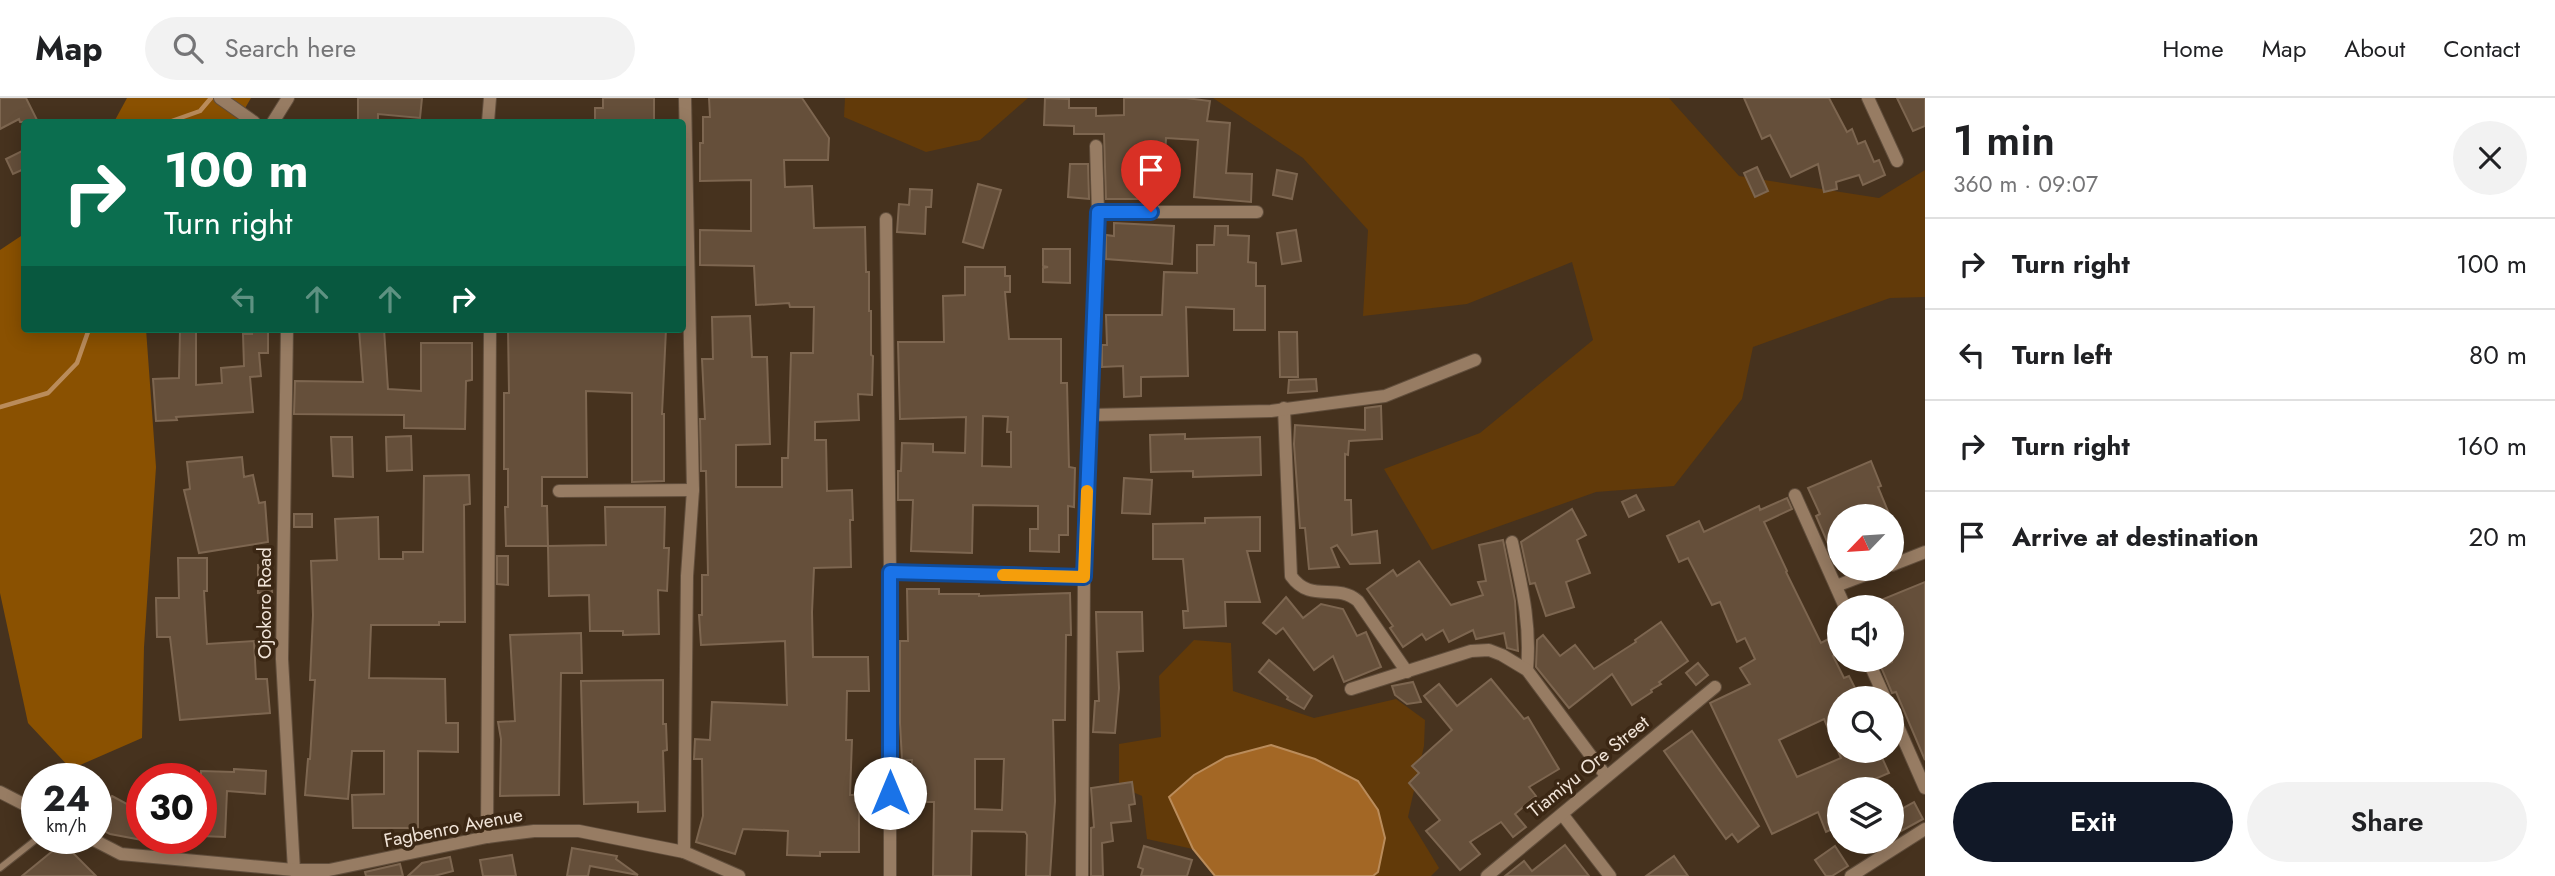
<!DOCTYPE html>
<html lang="en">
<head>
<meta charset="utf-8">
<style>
  :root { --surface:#fff; --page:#f2f2f2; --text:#202124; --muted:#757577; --line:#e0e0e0; --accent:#111827 }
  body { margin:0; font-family:Jost,sans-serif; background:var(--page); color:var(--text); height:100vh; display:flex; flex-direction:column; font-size:26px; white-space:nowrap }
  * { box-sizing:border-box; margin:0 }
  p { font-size:23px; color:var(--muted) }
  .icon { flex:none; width:38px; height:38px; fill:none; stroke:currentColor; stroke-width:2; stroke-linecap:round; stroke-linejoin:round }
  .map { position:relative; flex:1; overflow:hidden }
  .panel { display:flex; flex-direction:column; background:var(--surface); width:630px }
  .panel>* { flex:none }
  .banner { position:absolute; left:21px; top:21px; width:665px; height:214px; border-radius:7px; box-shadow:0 4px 18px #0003; background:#0b6e4f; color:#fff; overflow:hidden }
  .needle { width:46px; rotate:245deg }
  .buttons { position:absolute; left:1827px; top:406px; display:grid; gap:14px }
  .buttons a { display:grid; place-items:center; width:77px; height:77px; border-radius:50%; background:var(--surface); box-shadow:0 4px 18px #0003; font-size:35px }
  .speed { position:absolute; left:21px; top:665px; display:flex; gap:14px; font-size:35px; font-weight:700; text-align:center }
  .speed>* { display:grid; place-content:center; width:91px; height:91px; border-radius:50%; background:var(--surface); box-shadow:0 4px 18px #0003; line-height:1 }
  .speed small { font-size:18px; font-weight:400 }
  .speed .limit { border:10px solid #d22; background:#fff; color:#111 }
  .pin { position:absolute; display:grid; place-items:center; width:60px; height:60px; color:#fff; margin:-72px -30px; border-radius:50% 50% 50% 0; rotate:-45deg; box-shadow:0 0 7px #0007 }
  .pin .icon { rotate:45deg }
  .me { position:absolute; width:77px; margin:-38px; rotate:0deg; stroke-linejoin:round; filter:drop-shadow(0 0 5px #0008) }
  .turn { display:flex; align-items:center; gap:24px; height:147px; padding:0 28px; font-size:32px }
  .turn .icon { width:91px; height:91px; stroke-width:2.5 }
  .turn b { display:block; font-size:49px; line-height:60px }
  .lanes { display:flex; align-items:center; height:66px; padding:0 28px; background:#0003; justify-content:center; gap:35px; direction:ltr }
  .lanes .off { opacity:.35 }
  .round { display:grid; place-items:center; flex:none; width:74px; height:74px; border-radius:37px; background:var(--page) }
  .overview { display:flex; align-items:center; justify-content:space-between; height:119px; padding:0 28px }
  h1 { font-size:42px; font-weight:600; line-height:52px }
  .cta { display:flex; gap:14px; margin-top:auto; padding:14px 28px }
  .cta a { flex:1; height:80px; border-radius:42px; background:var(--accent); color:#fff; font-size:28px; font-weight:600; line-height:80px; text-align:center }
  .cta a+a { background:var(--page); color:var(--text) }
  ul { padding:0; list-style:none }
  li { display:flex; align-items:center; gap:21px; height:91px; padding:0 28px; border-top:2px solid var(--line) }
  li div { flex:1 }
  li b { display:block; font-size:26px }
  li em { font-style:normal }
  header { display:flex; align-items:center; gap:42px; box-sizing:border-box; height:98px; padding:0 35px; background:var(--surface); border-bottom:2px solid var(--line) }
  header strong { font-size:33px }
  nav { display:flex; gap:38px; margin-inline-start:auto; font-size:24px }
  .search { width:490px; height:63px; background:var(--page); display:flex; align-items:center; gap:18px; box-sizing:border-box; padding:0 24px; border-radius:38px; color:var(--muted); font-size:26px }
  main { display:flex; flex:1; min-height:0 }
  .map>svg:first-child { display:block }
  .green { fill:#623a09 }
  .forest { fill:#8a5101 }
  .water { fill:#a36725; stroke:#ba8c5b; stroke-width:2 }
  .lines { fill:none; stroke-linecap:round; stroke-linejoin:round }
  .stream { stroke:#ba8c5b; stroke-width:4.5 }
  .building { fill:#654f3a; stroke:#7d6650; stroke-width:2; fill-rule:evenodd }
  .lane-casing { stroke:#614e3c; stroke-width:8 }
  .street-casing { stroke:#614e3c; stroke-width:14 }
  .lane { stroke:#977c63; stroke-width:6 }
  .street { stroke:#977c63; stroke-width:12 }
  .route-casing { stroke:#114b97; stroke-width:18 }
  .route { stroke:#1a73e8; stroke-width:12 }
  .slow { stroke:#f59e0b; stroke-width:12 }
  .labels { text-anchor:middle; stroke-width:7; stroke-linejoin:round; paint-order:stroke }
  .street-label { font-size:19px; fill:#f1e4d8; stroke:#3b2714 }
</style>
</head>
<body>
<header>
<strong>Map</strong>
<div class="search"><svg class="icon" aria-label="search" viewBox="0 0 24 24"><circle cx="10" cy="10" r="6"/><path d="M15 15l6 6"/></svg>Search here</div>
<nav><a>Home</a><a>Map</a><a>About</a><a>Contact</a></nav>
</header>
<main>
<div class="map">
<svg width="1925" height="778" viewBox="0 0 1925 778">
  <rect width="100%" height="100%" fill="#46321e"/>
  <g class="green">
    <path d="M845,0H1028L980,42L926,54L844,19Z"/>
    <path d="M1213,0H1669L1739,78L1879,100L1925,72V199L1890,200L1753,249L1742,301L1674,388L1596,394L1432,452L1384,371L1480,335L1593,242L1572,164L1467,206L1363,218L1368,132L1303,60Z"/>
    <path d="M1194,542L1231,545L1233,593L1314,620L1396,601L1425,622L1424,648L1408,719L1439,770L1431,778H1373L1378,774L1169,698L1193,751L1147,741L1142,698L1119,688V646L1161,639L1159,578Z"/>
  </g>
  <g class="forest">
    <path d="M127,0H251L237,24H114Z"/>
    <path d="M24,136V231H146L156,369L144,549L142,640L71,671L28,625L0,495V152Z"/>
  </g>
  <path class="water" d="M1271,647L1315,661L1358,683L1378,712L1385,740L1378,774L1373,778H1215L1193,751L1169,699L1194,677L1226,659Z"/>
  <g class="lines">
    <g class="stream">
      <path d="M169,24L200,13L211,0"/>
      <path d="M0,309L48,295L77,265L89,231"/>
    </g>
  </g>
  <g class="building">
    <path d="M0,0H26L38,24H20L19,21L0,31Z"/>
    <path d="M358,0H422L420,20L378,16V23H358Z"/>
    <path d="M603,0H654V24H595V10H603Z"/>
    <path d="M709,0H802L829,40L828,62H784L785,89L812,88L814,130L865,129L866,174H869V213H871V257L873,258L872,297L858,296L859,322L815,324V342H826L827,393L852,392L853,422H850L851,469L814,470L812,514L813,559H868L869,593H847L846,642H852L850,697H859V754H820V758L787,757L788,733L743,731L735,756L696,744L703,718L702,661H694L695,641L710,642L712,604L787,607L785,543L701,547L699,517H702V477H708L706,373H701L700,321H705L702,261H713L712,219L750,218L752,259H767L770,346L736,347V389H782V360H788L791,255H813L814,209H790L789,205L756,207L754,168L700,167V132L751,133V82L700,83V45H703V19H710Z"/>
    <path d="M1045,0L1069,1V10H1096V18L1124,17V0H1186L1210,3L1207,23L1230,25L1226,75L1252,76L1251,104L1194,99L1198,42L1166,40L1165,60L1146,59L1147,101H1106L1104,36H1074V28L1044,27Z"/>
    <path d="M1744,0H1829L1847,34L1852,31L1858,46L1865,43L1874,64L1879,62L1885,77L1863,87L1859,77L1836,84L1837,91L1824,94L1818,66L1791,79L1770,37L1762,41Z"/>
    <path d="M1897,0H1925V28L1913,33Z"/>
    <path d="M24,52V71L13,76L6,61Z"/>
    <path d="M1070,66H1088L1089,101L1068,99Z"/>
    <path d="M1757,69L1768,93L1755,99L1744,75Z"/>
    <path d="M1277,72L1297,76L1292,101L1273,97Z"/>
    <path d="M978,86L1001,92L983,150L963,144Z"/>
    <path d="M910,91L932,92L931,109H926L925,136L897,134L899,106L909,107Z"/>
    <path d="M1114,125L1174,128L1172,166L1106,161V137L1114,138Z"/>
    <path d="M1215,128H1228V137L1249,138L1248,164L1256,165V188H1265V232H1234V211L1186,209L1188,278L1141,279V298L1124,299L1123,268L1102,269V247H1107L1106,217H1162L1164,174L1197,175V147H1214Z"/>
    <path d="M1296,132L1301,163L1282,166L1277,135Z"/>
    <path d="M1043,151H1070V185L1043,184V170L1048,169L1043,168Z"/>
    <path d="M965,169H1005V178H1010V194H1005L1009,241H1061V285H1067L1069,369L1075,370L1074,409L1068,408V437H1059V454L1030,453V431H1038V408L973,407L972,455L911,453L913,402H898V373H901L902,345L933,346V354L965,355L966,319L900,321L898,244H944L943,198L965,197ZM983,318L1008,319L1007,334H1011V369L982,368Z"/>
    <path d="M252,231H268V255H259L261,278L250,279L253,314L176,319L177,322L156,323L153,281L179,280L180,232L196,233V287L222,285L221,270L244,268L243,236H252Z"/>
    <path d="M359,231H384L388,291L421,293V245H472V282L466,283L465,331L404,330V317L294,316L295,283L363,284Z"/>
    <path d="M508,231H666L662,316H664V383L632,384V295L586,293L587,379H542V408H547L548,448H506L505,409H508V371H504V295H509Z"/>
    <path d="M1279,234H1297L1298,279H1280Z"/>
    <path d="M1316,281L1317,293L1288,295L1289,282Z"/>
    <path d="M1381,308L1382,341L1349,343L1348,357L1345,356V402H1351L1352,437L1377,433L1380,465L1350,466L1337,447L1331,450L1339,469L1309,471L1305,430H1300L1294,346L1295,327L1365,332V310Z"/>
    <path d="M1185,336V341L1260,339L1261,377L1193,379V373L1151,374L1150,337Z"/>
    <path d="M411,338L412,372L387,373L386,339Z"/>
    <path d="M331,339H352L353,379L333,378Z"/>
    <path d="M242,359L244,379L253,377L259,405L265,404L268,444L199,455L184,392L190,391L187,364Z"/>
    <path d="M1871,363L1881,388L1878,389L1890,418H1839V444L1829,448L1816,418L1820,416L1808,390Z"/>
    <path d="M469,377L470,406L464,407L465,524H439V527H371L369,580L445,581L446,625H458V654L418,653V730H353L352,697L384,696V653H352L348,701L305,697L308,661H310L315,582H310L313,517L311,463L337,462L335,421L378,419L379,461H403V454H423L424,378Z"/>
    <path d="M1124,380L1152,382L1150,416L1122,415Z"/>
    <path d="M1636,397L1644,412L1629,419L1622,404Z"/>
    <path d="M1787,400L1792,411L1764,424L1787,473L1786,474L1821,545L1836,537L1839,544V555L1833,558L1844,580L1849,578L1856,592L1839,600V653H1879L1889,675L1863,686L1865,691H1839V728L1826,734L1818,714L1772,736L1710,605L1750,586L1740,570L1755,561L1745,540L1737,544L1720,504L1712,507L1688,460L1679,464L1667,438L1699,423L1704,434L1759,408L1760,412ZM1824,621L1841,660L1797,679L1779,642Z"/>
    <path d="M605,409H665L664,450H669L667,493L658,492L659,536L623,537V533H590L589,497L549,498L548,448L606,447Z"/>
    <path d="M1572,411L1586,437L1577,442L1590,475L1566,484L1574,509L1546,518L1535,485L1530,486L1521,444Z"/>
    <rect x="294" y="416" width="18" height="13"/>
    <path d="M1260,419V453H1247L1260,504H1225L1226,528L1184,530L1183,513H1188L1183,461H1153V426L1205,425V420Z"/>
    <path d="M1503,442L1515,503L1518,553L1507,550L1504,535L1476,541L1473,532L1449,544L1443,532L1426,542L1422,536L1403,549L1390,530L1393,528L1367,491L1393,472L1397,478L1419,463L1451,507L1483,497L1478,484L1486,483L1479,447Z"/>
    <path d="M497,458H508V487L497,486Z"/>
    <path d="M178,460H207V493H204L207,546L254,543L256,581H267L270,615L180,622L170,539H157L156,500H179Z"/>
    <path d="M271,466L272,494L258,495V467Z"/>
    <path d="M1925,484V662L1896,594L1892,595L1881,569L1892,564V509H1864Z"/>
    <path d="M907,491H939V496H979V498L1070,495L1071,537H1066L1065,622H1053L1055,703L1050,778H1026L1027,737L1025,734L972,733L971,778H933L934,704H912V662H902L900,625V543H908ZM975,661H1004L1002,712L975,711Z"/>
    <path d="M1286,499L1303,520L1321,506L1343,511L1357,538L1366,534L1381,569L1344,584L1333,558L1314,572L1283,530L1276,536L1263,525Z"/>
    <path d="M1096,514H1142L1143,553L1117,554L1119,590L1115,635L1093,634L1095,603H1099Z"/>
    <path d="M1661,524L1688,563L1659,584L1661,586L1651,592L1652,594L1632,607L1612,576L1569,610L1536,569L1537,542L1543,537L1560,558L1575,547L1594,571L1636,544L1635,542Z"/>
    <path d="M581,535L582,575H561L559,697L500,698L501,641L498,624L515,623L510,537Z"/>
    <path d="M1269,562L1312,598L1304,611L1287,601L1288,599L1259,574Z"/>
    <path d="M1698,565L1708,577L1696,587L1686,575Z"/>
    <path d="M1491,581L1524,621L1528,619L1559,671L1529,689L1536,698L1515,716L1526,729L1513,739L1501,724L1470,744L1480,756L1460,772L1426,733L1440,722L1409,685L1419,675L1412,668L1452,632L1424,598L1439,586L1457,608Z"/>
    <path d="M663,582V626H666L667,652L663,653L665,713L638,714V704L584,706L581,583Z"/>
    <path d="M1413,584L1421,604L1407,606L1395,597L1392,588Z"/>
    <path d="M1692,633L1759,728L1738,744L1732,736L1726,741L1664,653Z"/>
    <path d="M234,671L266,673L265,696L227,693L225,739L201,738V673L234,674Z"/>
    <path d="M1132,684L1135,706L1129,707L1131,723L1111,725L1113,743L1102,745L1103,778H1091V730L1094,729L1091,690Z"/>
    <path d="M112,698L142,714V742L110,736L96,729V699L108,706Z"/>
    <path d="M1914,704L1923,721L1892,738V716Z"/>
    <path d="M66,742L78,750L72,754L96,778H22Z"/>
    <path d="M1565,747L1589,778H1505L1524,763L1532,773Z"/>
    <path d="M1144,748L1192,762L1187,778H1141L1143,771L1138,769Z"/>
    <path d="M1835,748L1848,768L1832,778H1826L1815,762Z"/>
    <path d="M572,750L617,758L616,761L638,777L590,768L588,778H567Z"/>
    <path d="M512,757L516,778H483L480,762Z"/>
    <path d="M1674,758L1688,778H1646Z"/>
    <path d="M450,759L453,773L434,778H408L422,765Z"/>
    <path d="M400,766L403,778H366L365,774Z"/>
  </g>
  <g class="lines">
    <defs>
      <path id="lane" d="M0,770L38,740"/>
      <g id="street">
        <path d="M220,0L254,24"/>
        <path d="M1868,0L1897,63"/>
        <path d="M273,24L288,0"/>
        <path d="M488,24L490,0"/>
        <path d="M1098,114H1257"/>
        <path d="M886,121L890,474V778"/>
        <path d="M287,231L282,561L294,772L299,778"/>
        <path d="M1284,310L1291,478C1311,506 1336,484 1358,503L1407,574"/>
        <path d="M1090,317L1271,313L1385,298L1475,262"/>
        <path d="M559,393L693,392"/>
        <path d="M1795,397L1845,509"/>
        <path d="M1512,444C1522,490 1531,525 1527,572"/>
        <path d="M1892,467L1925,454"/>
        <path d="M890,474L1084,479"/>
        <path d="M1836,488L1881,471"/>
        <path d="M1868,562L1885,600"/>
        <path d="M1351,591L1471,553L1489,552L1502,557L1527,572L1606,678"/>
        <path d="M1892,615L1925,690"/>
        <path d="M0,694L37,713"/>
        <path d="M1562,716L1610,778"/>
        <path d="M487,739L490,231"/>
        <path d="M90,740L121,756L294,772H329L487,739L534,733H579L684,754L739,778"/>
        <path d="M684,754L687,478L693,392L685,0"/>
        <path d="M1082,778L1084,479L1098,114L1096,48"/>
        <path d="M1487,778L1715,589"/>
        <path d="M1851,778L1925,731"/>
      </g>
    </defs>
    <use href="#lane" class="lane-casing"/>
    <use href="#street" class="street-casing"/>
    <use href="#lane" class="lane"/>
    <use href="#street" class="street"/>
  </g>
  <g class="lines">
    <defs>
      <path id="route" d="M890,695V474L1084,479L1098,114H1151"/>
    </defs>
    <use href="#route" class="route-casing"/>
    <use href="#route" class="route"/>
    <path class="slow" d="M1003,477L1084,479L1087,393"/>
  </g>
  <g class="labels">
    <g class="street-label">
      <text transform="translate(264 505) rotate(-90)" y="7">Ojokoro Road</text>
      <text transform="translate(1588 668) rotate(-39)" y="7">Tiamiyu Ore Street</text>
      <text transform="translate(453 729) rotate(-11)" y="7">Fagbenro Avenue</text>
    </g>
  </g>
</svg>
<div class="buttons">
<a><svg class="needle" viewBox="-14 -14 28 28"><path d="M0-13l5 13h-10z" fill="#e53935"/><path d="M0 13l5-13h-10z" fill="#757577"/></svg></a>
<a><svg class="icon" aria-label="sound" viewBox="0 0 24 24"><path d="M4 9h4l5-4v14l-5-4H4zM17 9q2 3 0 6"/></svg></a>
<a><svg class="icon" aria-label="search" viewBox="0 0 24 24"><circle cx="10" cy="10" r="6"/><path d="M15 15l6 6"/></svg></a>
<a><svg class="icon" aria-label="layers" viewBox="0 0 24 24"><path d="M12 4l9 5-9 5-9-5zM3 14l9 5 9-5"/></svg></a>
</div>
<div class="speed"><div>24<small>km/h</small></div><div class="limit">30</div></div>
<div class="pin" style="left:1151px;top:114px;background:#d93025"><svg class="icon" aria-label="arrive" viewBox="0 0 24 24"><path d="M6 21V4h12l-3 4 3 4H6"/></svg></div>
<svg class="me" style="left:890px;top:695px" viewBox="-20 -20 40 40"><circle r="19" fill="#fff"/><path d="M0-13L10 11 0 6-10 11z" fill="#1a73e8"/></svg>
<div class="banner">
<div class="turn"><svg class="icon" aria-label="right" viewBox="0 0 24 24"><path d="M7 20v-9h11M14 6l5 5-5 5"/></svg><div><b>100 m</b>Turn right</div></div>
<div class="lanes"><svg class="icon off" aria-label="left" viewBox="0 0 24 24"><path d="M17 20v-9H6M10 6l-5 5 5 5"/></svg><svg class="icon off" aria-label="ahead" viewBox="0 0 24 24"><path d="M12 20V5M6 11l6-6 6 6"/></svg><svg class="icon off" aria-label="ahead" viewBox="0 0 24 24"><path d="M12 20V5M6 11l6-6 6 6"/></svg><svg class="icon" aria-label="right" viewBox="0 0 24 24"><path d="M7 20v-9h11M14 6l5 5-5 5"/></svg></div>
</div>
</div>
<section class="panel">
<div class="overview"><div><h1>1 min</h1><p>360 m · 09:07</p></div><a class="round"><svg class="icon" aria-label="close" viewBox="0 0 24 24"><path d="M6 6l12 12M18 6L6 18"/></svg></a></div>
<ul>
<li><svg class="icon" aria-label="right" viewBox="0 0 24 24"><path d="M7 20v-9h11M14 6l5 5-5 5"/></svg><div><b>Turn right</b></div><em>100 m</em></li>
<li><svg class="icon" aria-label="left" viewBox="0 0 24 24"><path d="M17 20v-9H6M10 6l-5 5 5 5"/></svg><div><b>Turn left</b></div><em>80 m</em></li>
<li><svg class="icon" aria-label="right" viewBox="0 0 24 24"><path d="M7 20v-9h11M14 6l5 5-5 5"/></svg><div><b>Turn right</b></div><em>160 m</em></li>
<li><svg class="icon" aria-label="arrive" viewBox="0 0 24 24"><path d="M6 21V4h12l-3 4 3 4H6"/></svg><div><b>Arrive at destination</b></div><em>20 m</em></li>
</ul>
<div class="cta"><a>Exit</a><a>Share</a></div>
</section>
</main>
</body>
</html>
